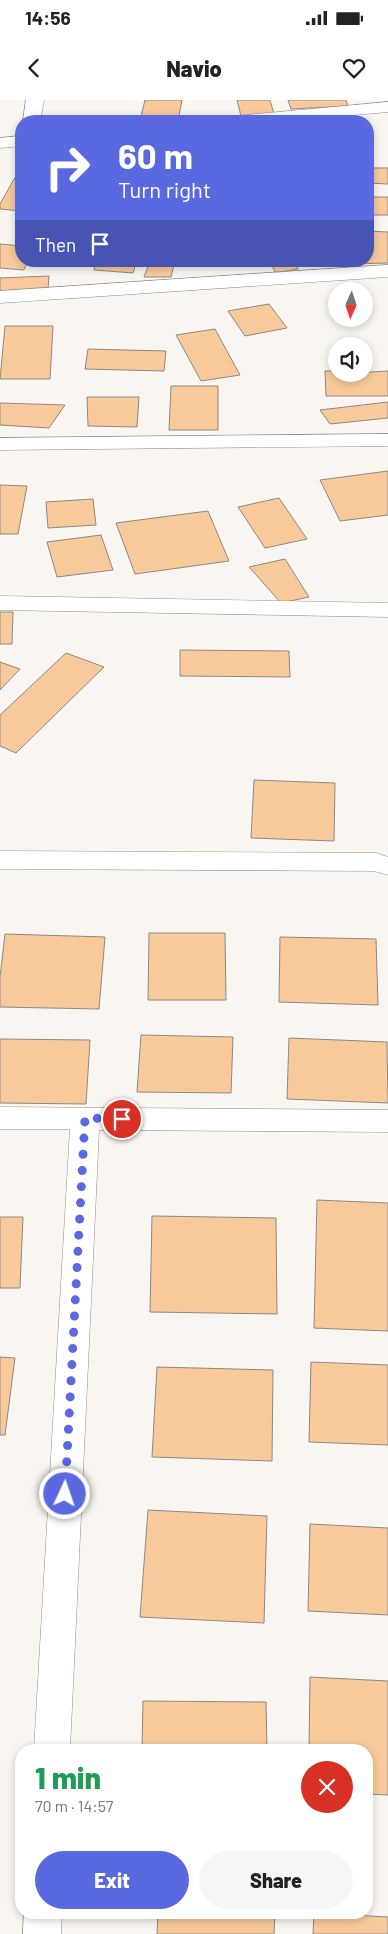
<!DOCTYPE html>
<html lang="en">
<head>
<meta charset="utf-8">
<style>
  :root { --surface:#fff; --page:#f6f6f6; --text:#222; --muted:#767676; --accent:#5a69e0 }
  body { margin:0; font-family:Barlow,sans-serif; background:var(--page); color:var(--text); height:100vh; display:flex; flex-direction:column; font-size:19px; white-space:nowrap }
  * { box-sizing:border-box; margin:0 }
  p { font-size:16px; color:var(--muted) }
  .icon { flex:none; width:28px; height:28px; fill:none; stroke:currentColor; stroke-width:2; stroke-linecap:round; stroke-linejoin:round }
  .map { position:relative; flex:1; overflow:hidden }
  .panel { position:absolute; left:15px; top:1644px; width:358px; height:175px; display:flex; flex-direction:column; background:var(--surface); border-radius:20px; box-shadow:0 2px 8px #0003 }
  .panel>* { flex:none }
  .banner { position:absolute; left:15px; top:15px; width:359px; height:152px; border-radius:20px; box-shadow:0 2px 8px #0003; background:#5a69e0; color:#fff; overflow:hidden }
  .needle { width:32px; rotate:183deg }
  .tools { position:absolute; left:328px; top:182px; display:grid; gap:10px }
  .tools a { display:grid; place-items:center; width:45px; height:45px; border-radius:50%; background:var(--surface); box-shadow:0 2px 8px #0003; font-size:25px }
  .pin { position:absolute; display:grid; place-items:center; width:42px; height:42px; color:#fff; margin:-21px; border:2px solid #fff; border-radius:50%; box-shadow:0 1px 5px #0007 }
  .me { position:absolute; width:55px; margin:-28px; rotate:3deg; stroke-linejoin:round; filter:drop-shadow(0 0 4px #0008) }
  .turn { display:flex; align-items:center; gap:18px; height:105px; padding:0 20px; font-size:22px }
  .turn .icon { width:65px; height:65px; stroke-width:2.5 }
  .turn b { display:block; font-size:35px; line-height:42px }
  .then { display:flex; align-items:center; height:48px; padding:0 20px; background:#0003; gap:10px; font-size:19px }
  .round { display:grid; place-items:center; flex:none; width:52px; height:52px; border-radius:26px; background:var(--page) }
  .head { display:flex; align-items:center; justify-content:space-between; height:85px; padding:0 20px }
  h1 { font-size:30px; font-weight:800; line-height:38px; color:#1e9e55 }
  .action { display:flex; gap:10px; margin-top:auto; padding:10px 20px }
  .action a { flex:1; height:58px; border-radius:30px; background:var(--accent); color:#fff; font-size:20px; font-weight:800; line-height:58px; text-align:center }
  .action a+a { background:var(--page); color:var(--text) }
  .status { display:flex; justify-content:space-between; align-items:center; height:35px; padding:0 25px; background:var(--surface); direction:ltr }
  .status svg { height:14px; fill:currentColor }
  header { display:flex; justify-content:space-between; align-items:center; height:65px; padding:0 20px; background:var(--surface); font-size:22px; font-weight:800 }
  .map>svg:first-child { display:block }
  .building { fill:#f8ca9b; stroke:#8e8985 }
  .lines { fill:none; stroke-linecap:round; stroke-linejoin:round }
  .minor-casing { stroke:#928e8a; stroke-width:1 }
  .minor { fill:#fff; fill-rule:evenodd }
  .route { stroke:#5a69e0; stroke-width:9; stroke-dasharray:0 16.2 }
</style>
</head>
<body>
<div class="status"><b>14:56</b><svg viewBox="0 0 49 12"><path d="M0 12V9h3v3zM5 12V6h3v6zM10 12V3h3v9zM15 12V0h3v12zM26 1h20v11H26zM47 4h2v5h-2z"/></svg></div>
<header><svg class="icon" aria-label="back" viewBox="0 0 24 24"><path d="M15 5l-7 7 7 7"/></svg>Navio<svg class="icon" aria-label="heart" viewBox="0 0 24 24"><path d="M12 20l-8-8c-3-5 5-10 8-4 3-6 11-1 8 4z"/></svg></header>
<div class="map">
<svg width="388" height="1834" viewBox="0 0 388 1834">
  <rect width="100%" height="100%" fill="#f9f5f0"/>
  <g class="building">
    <path d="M145,0H182L178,21L140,20Z"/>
    <path d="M237,0H270L274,14L241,16Z"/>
    <path d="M288,0H346L348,6L291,9Z"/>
    <path d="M21,67V111L0,109V104Z"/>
    <path d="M368,68H388V84L368,83Z"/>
    <rect x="368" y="97" width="20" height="18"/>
    <path d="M368,131L388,132V163L350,164V161H368Z"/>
    <path d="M0,144L21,146V161H28L24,170L0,168Z"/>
    <path d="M96,161H137L133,173L94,170Z"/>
    <path d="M150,161H175L171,177H144Z"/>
    <path d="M269,161H295L298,169L276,173Z"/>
    <path d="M49,176L48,189L0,192V178Z"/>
    <path d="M269,204L287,228L245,236L228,211Z"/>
    <path d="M5,226H53L50,279H0Z"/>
    <path d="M215,229L240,275L201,281L176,235Z"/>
    <path d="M88,249L166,251L164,271L85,269Z"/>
    <path d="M325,271H336V274L388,271V296H326Z"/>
    <path d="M171,286H218V330H169Z"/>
    <path d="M87,297H139L137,327L88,326Z"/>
    <path d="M388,302V318L330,324L320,310Z"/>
    <path d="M0,303L65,305L49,328L0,325Z"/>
    <path d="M388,371V415L340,421L320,380Z"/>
    <path d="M0,385L27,386L18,434H0Z"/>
    <path d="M279,398L307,439L265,448L238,407Z"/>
    <path d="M93,399L96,425L48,428L46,402Z"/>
    <path d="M208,411L229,461L135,474L116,423Z"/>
    <path d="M101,435L113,470L57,477L47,442Z"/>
    <path d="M285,459L309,497L281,503L249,467Z"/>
    <path d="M0,512H13L12,544H0Z"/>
    <path d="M180,550L289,551L290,577L180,576Z"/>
    <path d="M66,553L104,567L16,653L0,646V615Z"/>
    <path d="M0,562L20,569L0,590Z"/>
    <path d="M254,680L335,683L334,741L251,738Z"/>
    <path d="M149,833H225L226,900H148Z"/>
    <path d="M5,834L105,837L99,909L0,907V877Z"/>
    <path d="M280,837L376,839L378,905L279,902Z"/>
    <path d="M141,935L233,937L231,993L137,992Z"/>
    <path d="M289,938L387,942L388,1003L287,999Z"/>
    <path d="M0,939L90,940L86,1004L0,1003Z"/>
    <path d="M317,1100L388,1103V1231L314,1228Z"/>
    <path d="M152,1116L276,1118L277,1214L150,1212Z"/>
    <path d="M0,1117H23L20,1188H0Z"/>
    <path d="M0,1257L15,1258L5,1335H0Z"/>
    <path d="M311,1262L388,1265V1345L309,1342Z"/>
    <path d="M157,1267L273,1270L272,1361L152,1357Z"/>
    <path d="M148,1410L267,1416L264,1523L140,1517Z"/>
    <path d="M310,1424L388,1428V1515L308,1511Z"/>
    <path d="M310,1577L388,1581V1695L366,1694V1650H309Z"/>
    <path d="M143,1601L266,1602L267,1650H142Z"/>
    <path d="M158,1812H275L274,1834H157Z"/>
    <path d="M314,1813L388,1817V1834H313Z"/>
  </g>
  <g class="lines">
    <defs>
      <g id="minor">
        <path d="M26,0H44L40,21H23Z"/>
        <path d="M388,2V12L289,21H227L230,17L236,16Z"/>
        <path d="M21,36V46L0,48V38Z"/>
        <path d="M388,165V177L0,203V191Z"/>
        <path d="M388,334V346L0,350V338Z"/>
        <path d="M0,496L388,503V517L0,510Z"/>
        <path d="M0,751L376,753L388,757V775L374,771L0,769Z"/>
        <path d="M0,1007L388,1010V1032L99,1030L70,1650H34L70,1029H0Z"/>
        <path d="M24,1812H62L61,1834H23Z"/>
      </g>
    </defs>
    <use href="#minor" class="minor-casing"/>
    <use href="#minor" class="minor"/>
  </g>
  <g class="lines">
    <path class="route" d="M65,1394L85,1018L122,1019"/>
  </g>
</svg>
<div class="tools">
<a><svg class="needle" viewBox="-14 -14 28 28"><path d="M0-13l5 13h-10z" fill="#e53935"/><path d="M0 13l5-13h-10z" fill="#767676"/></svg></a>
<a><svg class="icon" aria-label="sound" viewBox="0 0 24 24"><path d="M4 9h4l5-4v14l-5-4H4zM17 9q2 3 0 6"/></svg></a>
</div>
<div class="pin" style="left:122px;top:1019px;background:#d93025"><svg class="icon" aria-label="arrive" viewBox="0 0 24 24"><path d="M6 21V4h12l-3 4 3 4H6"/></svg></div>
<svg class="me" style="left:65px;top:1394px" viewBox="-20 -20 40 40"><circle r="17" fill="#5a69e0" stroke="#fff" stroke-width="3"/><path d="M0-11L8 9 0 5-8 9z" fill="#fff"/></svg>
<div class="banner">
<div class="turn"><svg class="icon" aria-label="right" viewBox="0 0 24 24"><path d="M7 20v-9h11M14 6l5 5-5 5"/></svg><div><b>60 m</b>Turn right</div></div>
<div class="then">Then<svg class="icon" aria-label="arrive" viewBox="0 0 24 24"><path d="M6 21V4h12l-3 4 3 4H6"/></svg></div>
</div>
<section class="panel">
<div class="head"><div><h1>1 min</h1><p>70 m · 14:57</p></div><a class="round" style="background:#d93025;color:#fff"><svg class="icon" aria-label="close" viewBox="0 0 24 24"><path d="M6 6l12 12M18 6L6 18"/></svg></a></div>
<div class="action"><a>Exit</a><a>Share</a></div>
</section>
</div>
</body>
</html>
